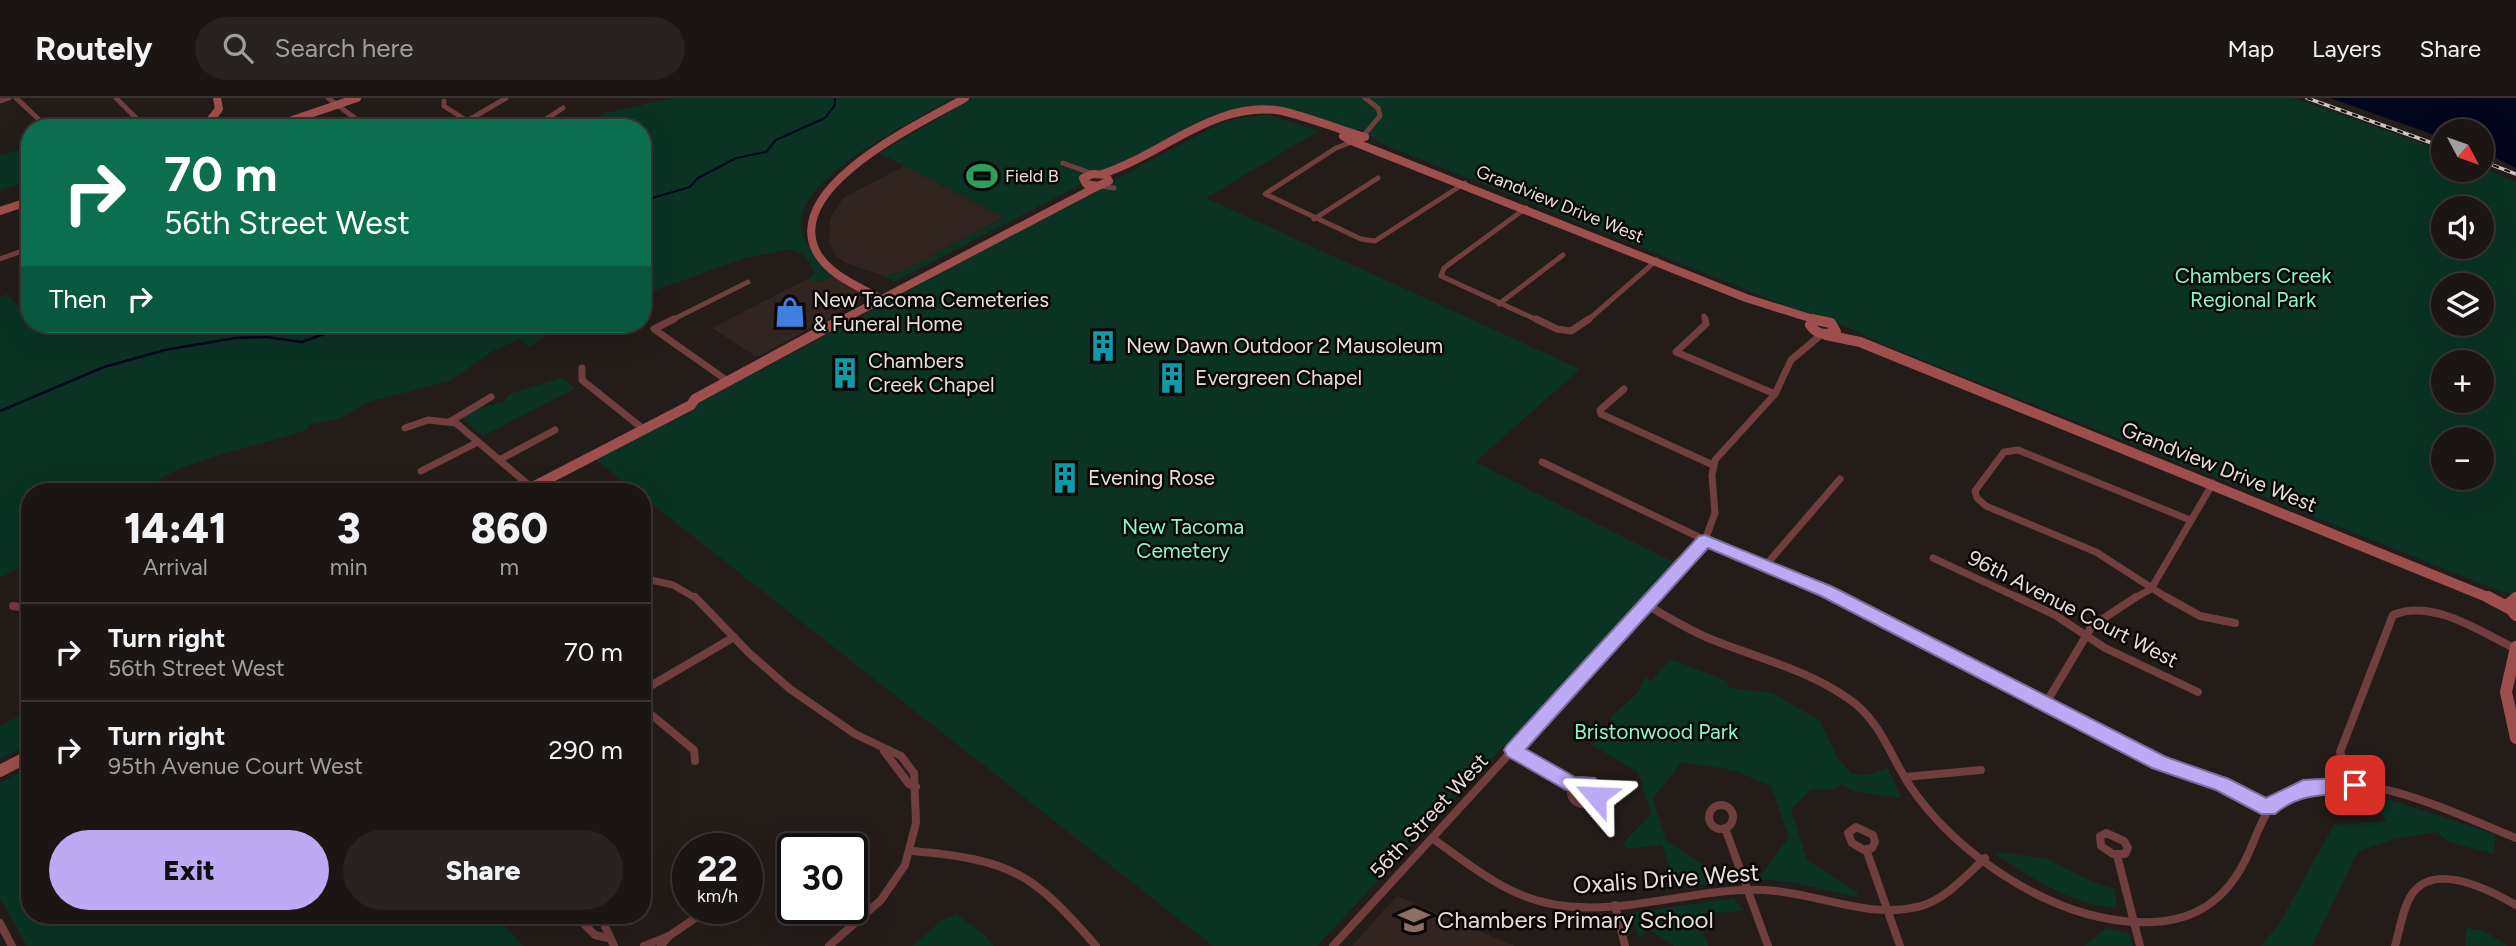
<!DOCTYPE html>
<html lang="en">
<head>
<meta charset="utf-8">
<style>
  :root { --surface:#1b1513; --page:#282221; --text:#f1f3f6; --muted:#a09fa0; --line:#393433; --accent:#bcaaf5 }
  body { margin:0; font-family:Figtree,sans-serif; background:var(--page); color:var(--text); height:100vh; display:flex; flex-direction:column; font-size:26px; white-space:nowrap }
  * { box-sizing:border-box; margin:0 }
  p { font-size:23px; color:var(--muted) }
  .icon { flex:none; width:38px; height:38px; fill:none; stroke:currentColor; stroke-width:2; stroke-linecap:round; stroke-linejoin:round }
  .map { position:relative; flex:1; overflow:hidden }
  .drawer { position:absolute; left:21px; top:385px; width:630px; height:441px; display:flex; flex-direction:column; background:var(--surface); border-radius:28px; box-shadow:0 7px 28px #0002,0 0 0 2px var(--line) }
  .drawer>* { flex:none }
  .hud { position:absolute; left:21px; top:21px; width:630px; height:214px; border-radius:28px; box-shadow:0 7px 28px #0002,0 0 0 2px var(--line); background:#0b6e4f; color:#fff; overflow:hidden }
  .needle { width:46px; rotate:131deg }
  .fabs { position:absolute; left:2431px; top:21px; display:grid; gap:14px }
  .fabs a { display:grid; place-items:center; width:63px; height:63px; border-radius:50%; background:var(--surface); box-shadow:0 7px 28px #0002,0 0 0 2px var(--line); font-size:35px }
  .speed { position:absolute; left:672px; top:735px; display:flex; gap:14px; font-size:35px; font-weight:700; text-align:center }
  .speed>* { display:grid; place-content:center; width:91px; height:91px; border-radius:50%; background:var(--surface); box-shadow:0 7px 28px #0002,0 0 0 2px var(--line); line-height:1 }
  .speed small { font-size:18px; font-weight:400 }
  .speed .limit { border:4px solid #111; border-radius:10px; background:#fff; color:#111 }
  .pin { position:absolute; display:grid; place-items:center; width:60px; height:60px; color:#fff; margin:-30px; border-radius:14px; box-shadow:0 4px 10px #0006 }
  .me { position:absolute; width:77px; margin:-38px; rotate:296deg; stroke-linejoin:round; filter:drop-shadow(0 0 5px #0008) }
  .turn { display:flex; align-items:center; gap:24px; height:147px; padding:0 28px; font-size:32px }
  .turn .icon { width:91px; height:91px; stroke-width:2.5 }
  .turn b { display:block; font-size:49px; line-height:60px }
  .then { display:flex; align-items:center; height:66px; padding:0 28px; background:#0003; gap:14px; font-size:26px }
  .eta { display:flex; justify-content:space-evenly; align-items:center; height:119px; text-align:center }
  .eta b { font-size:42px; font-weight:800; line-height:49px }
  .primary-button { display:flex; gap:14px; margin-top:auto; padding:14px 28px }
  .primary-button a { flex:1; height:80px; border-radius:42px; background:var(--accent); color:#111; font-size:28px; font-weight:800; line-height:80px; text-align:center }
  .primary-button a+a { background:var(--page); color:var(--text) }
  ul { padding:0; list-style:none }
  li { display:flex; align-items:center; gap:21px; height:98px; padding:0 28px; border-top:2px solid var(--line) }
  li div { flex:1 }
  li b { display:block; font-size:26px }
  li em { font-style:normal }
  header { display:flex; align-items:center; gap:42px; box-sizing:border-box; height:98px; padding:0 35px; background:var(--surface); border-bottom:2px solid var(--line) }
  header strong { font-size:33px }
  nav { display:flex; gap:38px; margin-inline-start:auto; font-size:24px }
  .search { width:490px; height:63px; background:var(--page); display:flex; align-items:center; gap:18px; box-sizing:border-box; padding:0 24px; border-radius:38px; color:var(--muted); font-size:26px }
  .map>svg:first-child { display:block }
  .built { fill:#32241f }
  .green { fill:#0a3324; fill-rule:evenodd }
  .water { fill:#00061c }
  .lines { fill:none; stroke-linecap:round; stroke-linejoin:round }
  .stream-far1 { stroke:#00061c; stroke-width:2 }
  .stream { stroke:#00061c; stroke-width:2.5 }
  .street-far2 { stroke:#703e3d; stroke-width:5 }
  .street-far1 { stroke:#703e3d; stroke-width:7 }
  .street { stroke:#703e3d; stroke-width:8 }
  .secondary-far2 { stroke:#9e4f4d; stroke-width:8 }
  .secondary-far1 { stroke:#9e4f4d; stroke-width:10 }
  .secondary { stroke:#9e4f4d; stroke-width:12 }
  .rail-casing { stroke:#cbc5c3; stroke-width:3.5 }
  .rail { stroke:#0b0706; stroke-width:2; stroke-dasharray:6; stroke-linecap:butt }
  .route { fill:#bcaaf5; stroke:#7a6e9f; stroke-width:2 }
  .labels { text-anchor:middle; stroke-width:5; stroke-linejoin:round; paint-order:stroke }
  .far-poi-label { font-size:18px; fill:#e4dedc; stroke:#0b0706; text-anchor:start }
  .far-street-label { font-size:18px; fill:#e4dedc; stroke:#0b0706 }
  .park-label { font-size:21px; fill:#86f8c8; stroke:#0b0706 }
  .poi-label { font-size:21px; fill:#e4dedc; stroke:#0b0706; text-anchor:start }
  .street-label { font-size:21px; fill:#e4dedc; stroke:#0b0706 }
  .near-street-label { font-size:24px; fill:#e4dedc; stroke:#0b0706 }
  .near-poi-label { font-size:24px; fill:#e4dedc; stroke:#0b0706; text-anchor:start }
</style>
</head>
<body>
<header>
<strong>Routely</strong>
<div class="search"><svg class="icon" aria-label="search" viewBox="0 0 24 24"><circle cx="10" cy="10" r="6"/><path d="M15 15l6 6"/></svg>Search here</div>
<nav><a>Map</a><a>Layers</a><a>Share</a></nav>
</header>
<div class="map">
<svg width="2516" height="848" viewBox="0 0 2516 848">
  <rect width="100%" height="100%" fill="#241c19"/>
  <g class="built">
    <path d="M904,68L1004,119L903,173L884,178L846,165L836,158L829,143L830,121L843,100Z"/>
    <path d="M833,178L861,195L860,204L757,259L712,230L807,181L822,184Z"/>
    <path d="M1397,798L1515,848H1352Z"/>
  </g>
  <g class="green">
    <path d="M674,0H954C917,21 803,76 801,123C800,146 822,161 833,178L822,184L807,181L815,176L805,158L792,151L745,160L642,197V30H576L605,15Z"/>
    <path d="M973,0H2294L2443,53V72L2482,70L2516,84V496L2500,493L1895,251C1866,239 1838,221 1807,216L1380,45L1360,31C1339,33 1317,19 1297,14C1269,5 1244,8 1216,16L894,184L884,178L903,173L1004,119L879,55ZM2443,110H2482V149H2443ZM2443,187H2482V226H2443ZM2443,264H2482V303H2443ZM2443,341H2482V380H2443Z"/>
    <path d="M1268,17L1319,33L1206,100L1580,271L1475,364L1675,465L1317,848H1213L642,398V394H636L595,361L1219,26L1238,20Z"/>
    <path d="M30,49V83L0,92V57Z"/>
    <path d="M7,196L30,220V226H35L42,233L77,226H562L529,249L520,241L493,253L449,283L368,304L340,320L309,327L306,332C256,350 182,359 142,394H30V463L0,480V199Z"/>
    <path d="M561,280L576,290L483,338L462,320L476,311L503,304L510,296Z"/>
    <path d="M1671,561L1727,583L1729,590L1773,595L1820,623L1837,659L1852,676L1866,677L1888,670L1901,700L1853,693L1841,686L1835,691H1811L1791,712L1807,762L1857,794V799L1791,784L1758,781L1789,739L1771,688L1733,672L1682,664L1653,700L1666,743L1726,781V784L1676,790L1662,747L1627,751L1623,745L1651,716L1638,674L1592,647L1614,623L1609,621L1638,594L1646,579L1650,584Z"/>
    <path d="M21,617L30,628V645L0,661V628Z"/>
    <path d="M30,669V817H491L499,821L523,848H27L0,800V685Z"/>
    <path d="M2359,692L2495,736L2494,756L2449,744L2437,734L2397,740L2358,753L2312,848H2261L2279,826L2334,727L2387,723Z"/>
    <path d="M1998,754L2048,761L2095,785L2114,791L2117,810C2070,806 2034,782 1996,756Z"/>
    <path d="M1733,800L1744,813L1697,816L1708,848H1674L1647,830L1642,840L1637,836L1631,815Z"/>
    <path d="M956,816L985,837L994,848H912L941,823Z"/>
    <path d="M2106,830L2130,836L2133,848H2084Z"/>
    <path d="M2466,830L2484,833L2508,848H2465Z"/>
  </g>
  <path class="water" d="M2330,0H2516V70L2482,53V33H2443V40Z"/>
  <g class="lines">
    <path class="stream-far1" d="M642,103L690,89L698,80L736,60L766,54L776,42L825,20L835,7V0"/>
    <path class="stream" d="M0,313L104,269L165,252L235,240L266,239L302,244L351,226"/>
    <g class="street-far2">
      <path d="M16,0L48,30"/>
      <path d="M116,0L138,22"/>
      <path d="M328,0L368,30"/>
      <path d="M0,3L9,0"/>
      <path d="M444,3V8L478,30"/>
      <path d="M467,23L506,0"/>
      <path d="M532,30L563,10"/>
      <path d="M1364,37L1380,18L1378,10L1365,0"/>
      <path d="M1352,44L1336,50L1265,96L1361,141L1375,143L1465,85"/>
      <path d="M1063,65L1093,76"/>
      <path d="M1101,88L1114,90"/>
      <path d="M1526,110L1444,170L1441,178L1539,223"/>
      <path d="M1314,121L1378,80"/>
      <path d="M0,161L30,150"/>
      <path d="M1499,206L1563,157"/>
      <path d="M1704,218L1705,223"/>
      <path d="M670,223L748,184"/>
      <path d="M1587,223L1657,162"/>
    </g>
    <g class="street-far1">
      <path d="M674,221L654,231L729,284"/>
      <path d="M1536,221L1557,231L1571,233L1589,221"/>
      <path d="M1705,221L1706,226L1676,254L1775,296"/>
      <path d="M582,270V282L642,330"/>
      <path d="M1624,291L1600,312L1601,316L1713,367"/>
      <path d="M451,323L491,299"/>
      <path d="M405,330L428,322L456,325L531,389"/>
      <path d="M499,362L555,332"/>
      <path d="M1542,364L1705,442L1840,501"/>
      <path d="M421,373L478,344"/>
      <path d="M1933,460L2021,501"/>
      <path d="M1765,468L1840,381"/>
      <path d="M642,480L673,487L697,501"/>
      <path d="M1651,501L1705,442L1715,415L1712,377L1715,362L1775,296L1791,262L1822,236"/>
      <path d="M2133,501L2151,491L2213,385"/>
      <path d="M2169,501L2096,454L1986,408L1977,400L1975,393L2004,354L2018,352L2190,422"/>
    </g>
    <g class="street">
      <path d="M695,499L749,555L790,591L855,636L901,658L914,675L916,725L905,767L881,802L829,848"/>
      <path d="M1837,499L2159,664L2223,686L2268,710"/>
      <path d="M2017,499L2055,517L2105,550L2198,594"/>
      <path d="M2166,499L2200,518L2235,525"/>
      <path d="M1647,507C1668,519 1690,533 1713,542C1758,560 1808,572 1849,601C1882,624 1890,659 1912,691C1958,756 2043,814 2123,823C2185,830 2226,809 2250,752C2259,731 2266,707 2287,695C2351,662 2456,716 2516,740"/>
      <path d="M13,508L30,510"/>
      <path d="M642,593L734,539"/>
      <path d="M2046,605L2092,528L2136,499"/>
      <path d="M642,609L694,652L695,663"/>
      <path d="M1513,652L1573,687"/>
      <path d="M884,653L909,686L916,689"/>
      <path d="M1905,679L1981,672"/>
      <circle cx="1583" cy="694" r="12"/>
      <path d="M2364,687L2345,670L2340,654L2393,517C2432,500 2481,534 2516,551"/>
      <circle cx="1721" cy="719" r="12"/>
      <path d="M1856,729L1873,737L1875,744L1872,750L1864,752L1852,745L1848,735Z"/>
      <path d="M1725,730L1768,848"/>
      <path d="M2106,735L2124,743L2128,750L2125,756H2113L2101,748L2100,738Z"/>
      <path d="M1432,740C1467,765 1504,796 1547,805C1620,821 1691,789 1764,792C1815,794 1865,821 1917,809C1944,803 1965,779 1985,760"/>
      <path d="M1866,751L1900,848"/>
      <path d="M913,753C1011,762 1032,774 1096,848"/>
      <path d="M2117,757L2140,848"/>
      <path d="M747,771L758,777L747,791"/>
      <path d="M1615,807L1625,848"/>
      <path d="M575,817L595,837L608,840"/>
      <path d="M600,817L614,848"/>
      <path d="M0,825L12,848"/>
      <path d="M644,848L669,838"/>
      <path d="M661,848L669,838L710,810"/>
      <path d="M1333,848L1653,499"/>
      <path d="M2395,848C2400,832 2402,811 2412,796C2435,763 2490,792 2516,807"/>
    </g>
    <g class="secondary-far2">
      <path d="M204,30L219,11L217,0"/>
      <path d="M269,30L357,0"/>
      <path d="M1349,34L1365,39L1351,43L1343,38Z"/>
      <path d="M1354,44L1746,200L1816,222"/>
      <path d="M1093,76L1106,77L1109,83L1098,88L1086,86L1083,80Z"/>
      <path d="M1102,76C1162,57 1216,1 1282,13C1304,18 1327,27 1349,34"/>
      <path d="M0,113L30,103"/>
      <path d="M881,201C860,189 828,177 816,153C784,88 921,25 965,0"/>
      <path d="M840,223L1098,88"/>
      <path d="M1815,223H1821"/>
    </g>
    <g class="secondary-far1">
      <path d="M1813,221L1816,222"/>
      <path d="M1816,222L1831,225L1836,234C1825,237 1817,237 1810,227Z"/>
      <path d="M1826,237L1860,244L2492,501"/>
      <path d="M523,394L691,307L695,301L843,221"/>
    </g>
    <g class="secondary">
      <path d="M2488,499L2509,510"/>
      <path d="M2516,500L2508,507L2516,517"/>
      <path d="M2516,549L2506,594L2516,640"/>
      <path d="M0,673L23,661L29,654"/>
    </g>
    <defs>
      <g id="rail">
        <path d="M2307,0L2443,49"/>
        <path d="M2482,63L2516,76"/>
      </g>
    </defs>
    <use href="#rail" class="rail-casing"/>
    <use href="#rail" class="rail"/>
  </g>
  <path class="route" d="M1705,437L1833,489L2166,659L2229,681L2266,700L2303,682L2355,679L2362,682L2365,687L2362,693L2355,695C2325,697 2299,695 2275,716H2261L2216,692L2152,670L1821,498L1708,450L1526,651L1575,679L1595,680L1605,691L1603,704H1589L1585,693L1566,692L1507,658L1504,652L1507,647L1699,438Z"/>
  <defs>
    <symbol id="stadium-bare" viewBox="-9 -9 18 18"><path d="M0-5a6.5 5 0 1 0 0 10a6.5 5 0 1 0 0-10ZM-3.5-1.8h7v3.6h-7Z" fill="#2e9e5b" stroke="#0b0706" stroke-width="2.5" paint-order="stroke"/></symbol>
    <symbol id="shop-bare" viewBox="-9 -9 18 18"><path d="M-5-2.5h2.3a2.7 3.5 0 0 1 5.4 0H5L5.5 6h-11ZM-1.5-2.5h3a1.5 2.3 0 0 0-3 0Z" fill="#3f7fe0" stroke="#0b0706" stroke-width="2.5" paint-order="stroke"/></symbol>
    <symbol id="building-bare" viewBox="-9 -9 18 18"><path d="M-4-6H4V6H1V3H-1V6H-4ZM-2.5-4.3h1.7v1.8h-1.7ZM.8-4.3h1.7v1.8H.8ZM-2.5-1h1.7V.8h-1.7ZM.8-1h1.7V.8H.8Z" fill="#0f9aa8" stroke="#0b0706" stroke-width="2.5" paint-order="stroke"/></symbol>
    <symbol id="school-bare" viewBox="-9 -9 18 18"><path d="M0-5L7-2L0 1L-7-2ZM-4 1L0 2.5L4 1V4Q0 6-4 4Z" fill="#8d6e63" stroke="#0b0706" stroke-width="2.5" paint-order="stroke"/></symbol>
  </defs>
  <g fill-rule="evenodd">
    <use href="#stadium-bare" x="960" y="56" width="44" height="44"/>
    <use href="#shop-bare" x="768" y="192" width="44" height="44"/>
    <use href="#building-bare" x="1081" y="226" width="44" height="44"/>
    <use href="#building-bare" x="823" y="253" width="44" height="44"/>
    <use href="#building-bare" x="1150" y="258" width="44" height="44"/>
    <use href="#building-bare" x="1043" y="358" width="44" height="44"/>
    <use href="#school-bare" x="1392" y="800" width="44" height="44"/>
  </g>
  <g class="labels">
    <g class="far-poi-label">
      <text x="1005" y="84">Field B</text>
    </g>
    <g class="far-street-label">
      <text transform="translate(1560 106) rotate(22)" y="6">Grandview Drive West</text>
    </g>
    <g class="park-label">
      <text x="2253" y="185">Chambers Creek<tspan x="2253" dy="24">Regional Park</tspan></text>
      <text x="1183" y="436">New Tacoma<tspan x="1183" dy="24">Cemetery</tspan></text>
      <text x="1656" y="641">Bristonwood Park</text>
    </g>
    <g class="poi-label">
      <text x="813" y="209">New Tacoma Cemeteries<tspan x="813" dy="24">&amp; Funeral Home</tspan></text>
      <text x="1126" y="255">New Dawn Outdoor 2 Mausoleum</text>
      <text x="868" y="270">Chambers<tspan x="868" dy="24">Creek Chapel</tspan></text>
      <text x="1195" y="287">Evergreen Chapel</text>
      <text x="1088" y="387">Evening Rose</text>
    </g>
    <g class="street-label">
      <text transform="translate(2219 369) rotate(22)" y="7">Grandview Drive West</text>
      <text transform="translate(2073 511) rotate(27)" y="7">96th Avenue Court West</text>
      <text transform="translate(1429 718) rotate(-47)" y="7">56th Street West</text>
    </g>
    <g class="near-street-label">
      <text transform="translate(1666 781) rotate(-4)" y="8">Oxalis Drive West</text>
    </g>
    <g class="near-poi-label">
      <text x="1437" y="830">Chambers Primary School</text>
    </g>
  </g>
</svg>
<div class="fabs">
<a><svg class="needle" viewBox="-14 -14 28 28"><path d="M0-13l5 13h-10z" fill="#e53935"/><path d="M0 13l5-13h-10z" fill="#a09fa0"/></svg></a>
<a><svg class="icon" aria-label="sound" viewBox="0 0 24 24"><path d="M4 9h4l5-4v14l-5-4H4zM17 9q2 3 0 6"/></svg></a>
<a><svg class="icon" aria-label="layers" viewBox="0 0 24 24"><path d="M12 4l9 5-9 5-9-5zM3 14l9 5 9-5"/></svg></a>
<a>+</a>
<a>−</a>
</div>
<div class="speed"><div>22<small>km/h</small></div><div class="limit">30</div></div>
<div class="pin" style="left:2355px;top:687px;background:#d93025"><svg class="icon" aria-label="arrive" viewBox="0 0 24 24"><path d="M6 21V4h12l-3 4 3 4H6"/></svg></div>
<svg class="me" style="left:1596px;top:698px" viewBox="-20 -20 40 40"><path d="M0-17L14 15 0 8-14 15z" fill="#bcaaf5" stroke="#fff" stroke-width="4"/></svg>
<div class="hud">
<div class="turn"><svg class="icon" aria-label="right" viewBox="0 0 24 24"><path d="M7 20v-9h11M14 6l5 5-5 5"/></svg><div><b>70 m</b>56th Street West</div></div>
<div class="then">Then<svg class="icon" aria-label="right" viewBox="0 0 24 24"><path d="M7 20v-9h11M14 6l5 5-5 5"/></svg></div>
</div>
<section class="drawer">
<div class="eta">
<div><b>14:41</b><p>Arrival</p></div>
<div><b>3</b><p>min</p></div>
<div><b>860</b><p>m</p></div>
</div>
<ul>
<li><svg class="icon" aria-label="right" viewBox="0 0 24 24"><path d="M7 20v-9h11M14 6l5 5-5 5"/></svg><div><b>Turn right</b><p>56th Street West</p></div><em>70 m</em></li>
<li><svg class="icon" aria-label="right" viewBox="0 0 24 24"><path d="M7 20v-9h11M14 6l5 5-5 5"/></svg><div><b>Turn right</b><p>95th Avenue Court West</p></div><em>290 m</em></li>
</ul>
<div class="primary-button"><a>Exit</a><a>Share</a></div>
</section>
</div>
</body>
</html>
